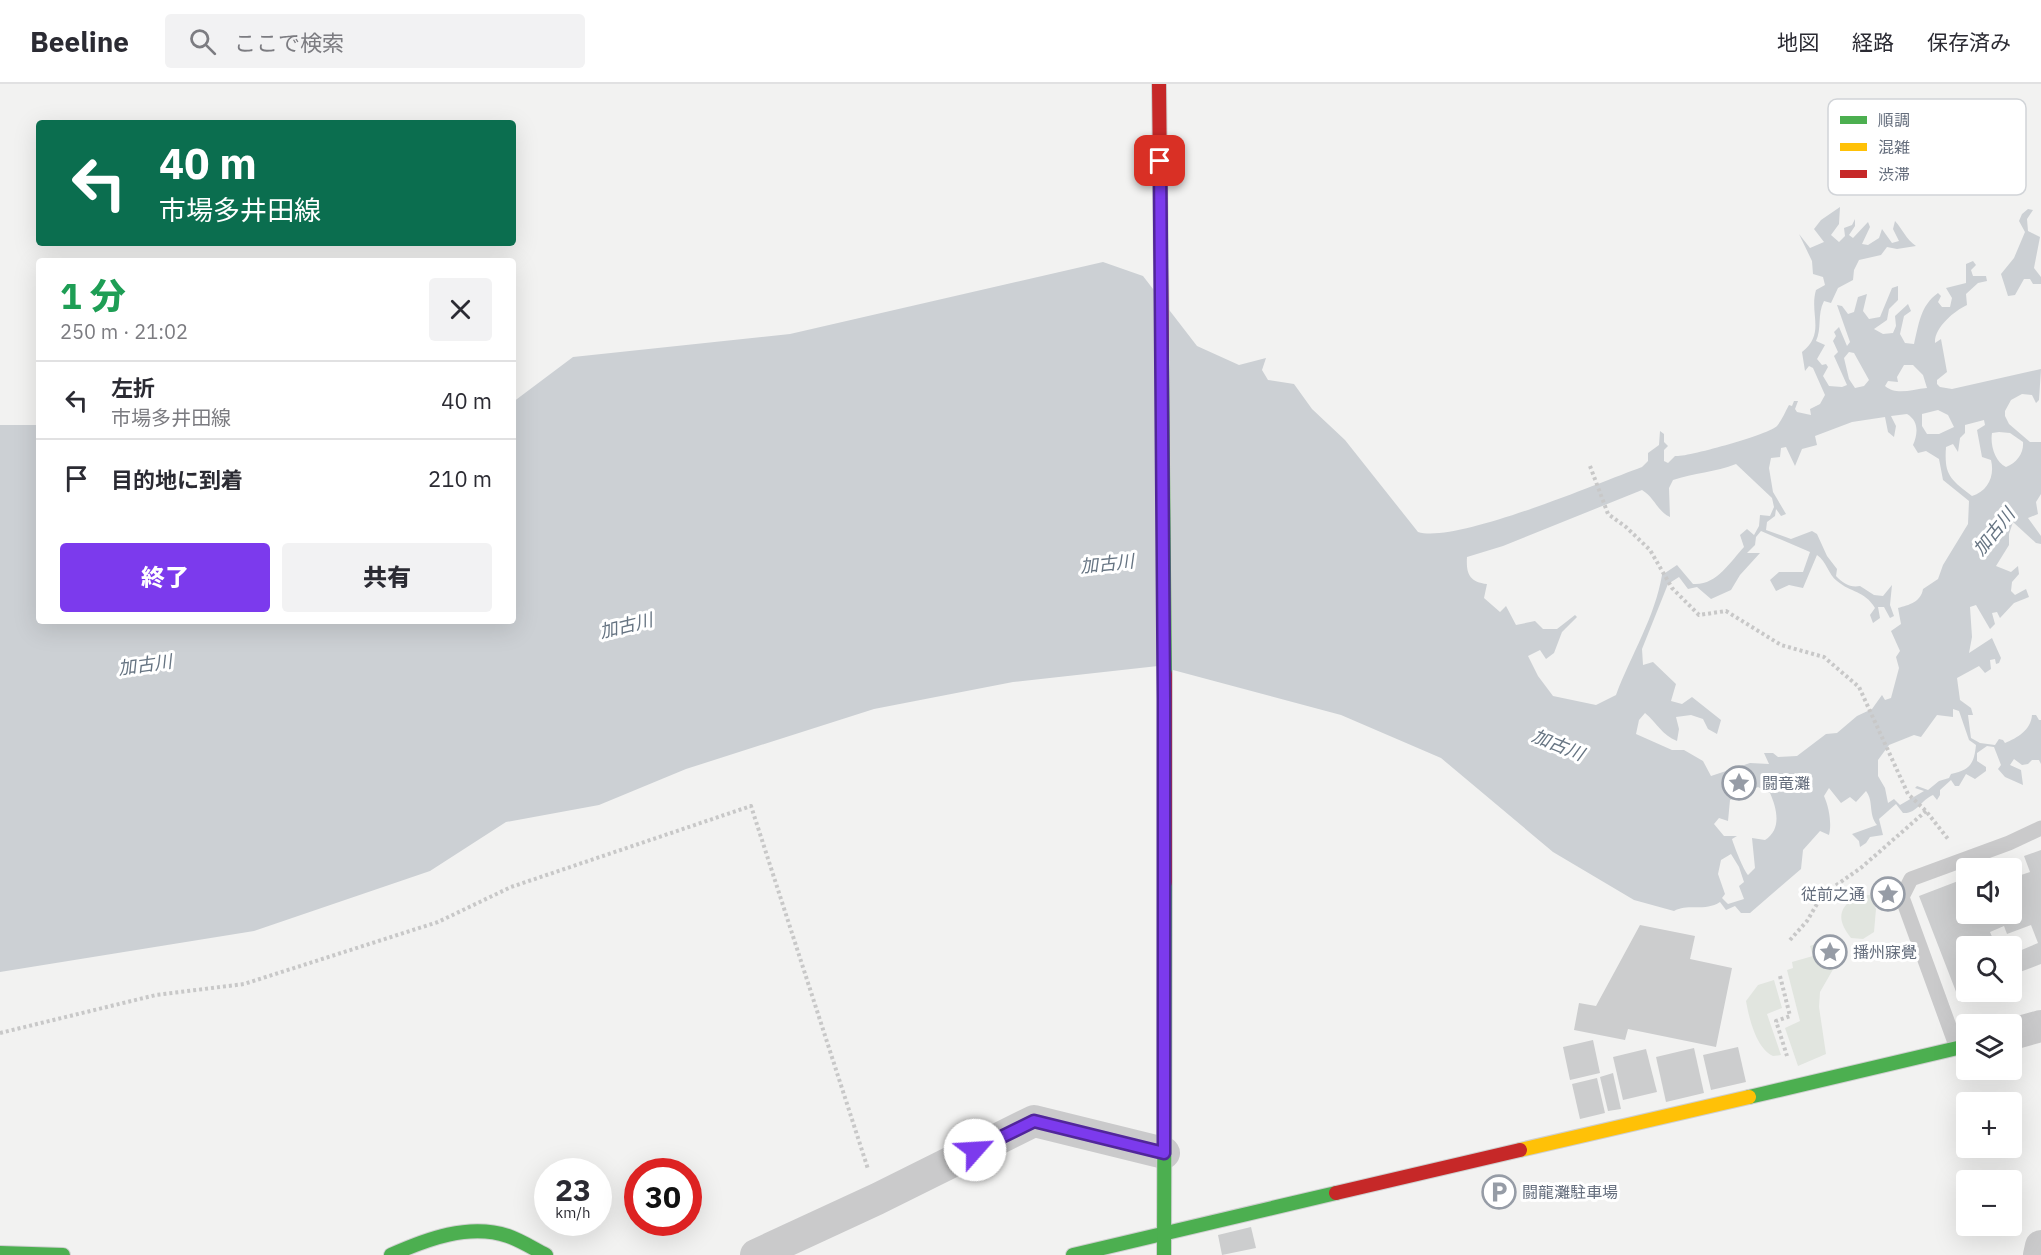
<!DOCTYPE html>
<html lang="ja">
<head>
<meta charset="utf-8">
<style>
  :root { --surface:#fff; --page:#f2f2f3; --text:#2b2b33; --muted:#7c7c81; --line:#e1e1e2; --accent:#7c3aed }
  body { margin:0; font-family:"IBM Plex Sans","Noto Sans JP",sans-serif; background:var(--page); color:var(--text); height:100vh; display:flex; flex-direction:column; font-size:22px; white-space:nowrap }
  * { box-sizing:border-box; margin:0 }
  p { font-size:20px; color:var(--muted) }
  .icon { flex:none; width:33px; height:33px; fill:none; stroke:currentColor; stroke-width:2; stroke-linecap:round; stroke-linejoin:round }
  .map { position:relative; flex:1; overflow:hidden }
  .sheet { position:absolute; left:36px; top:174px; width:480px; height:366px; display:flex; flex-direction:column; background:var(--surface); border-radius:6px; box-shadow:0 6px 24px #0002 }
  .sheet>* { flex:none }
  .banner { position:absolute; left:36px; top:36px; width:480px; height:126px; border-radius:6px; box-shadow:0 6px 24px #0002; background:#0b6e4f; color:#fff; overflow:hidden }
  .tools { position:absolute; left:1956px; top:774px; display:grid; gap:12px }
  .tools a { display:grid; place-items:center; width:66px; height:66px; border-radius:6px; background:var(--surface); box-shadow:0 6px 24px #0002; font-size:30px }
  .speed { position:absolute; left:534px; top:1074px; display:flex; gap:12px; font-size:30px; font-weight:700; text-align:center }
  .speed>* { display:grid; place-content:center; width:78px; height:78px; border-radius:50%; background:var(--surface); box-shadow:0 6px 24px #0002; line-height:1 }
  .speed small { font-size:15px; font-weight:400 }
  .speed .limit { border:9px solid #d22; background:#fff; color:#111 }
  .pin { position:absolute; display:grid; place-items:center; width:51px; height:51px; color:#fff; margin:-26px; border-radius:12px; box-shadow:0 3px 9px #0006 }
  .me { position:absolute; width:66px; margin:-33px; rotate:64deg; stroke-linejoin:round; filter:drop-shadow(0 0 4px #0008) }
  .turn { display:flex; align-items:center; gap:21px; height:126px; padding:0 24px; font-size:27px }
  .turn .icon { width:78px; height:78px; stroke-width:2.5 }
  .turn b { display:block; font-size:42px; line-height:51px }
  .round { display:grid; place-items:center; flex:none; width:63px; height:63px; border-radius:6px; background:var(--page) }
  .headline { display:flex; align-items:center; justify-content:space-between; height:102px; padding:0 24px }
  h1 { font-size:36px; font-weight:800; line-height:45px; color:#1e9e55 }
  .action { display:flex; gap:12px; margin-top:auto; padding:12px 24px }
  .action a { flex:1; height:69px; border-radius:6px; background:var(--accent); color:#fff; font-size:24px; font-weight:800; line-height:69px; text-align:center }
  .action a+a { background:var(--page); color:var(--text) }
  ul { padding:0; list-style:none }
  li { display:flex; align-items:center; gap:18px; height:78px; padding:0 24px; border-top:2px solid var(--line) }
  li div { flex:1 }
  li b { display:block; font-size:22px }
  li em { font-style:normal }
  header { display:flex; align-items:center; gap:36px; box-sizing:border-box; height:84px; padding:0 30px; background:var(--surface); border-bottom:2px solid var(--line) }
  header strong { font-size:28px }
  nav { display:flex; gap:33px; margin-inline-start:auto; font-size:21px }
  .search { width:420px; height:54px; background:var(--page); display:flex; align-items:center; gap:15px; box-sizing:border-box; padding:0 21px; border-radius:6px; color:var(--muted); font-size:22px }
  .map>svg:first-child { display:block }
  .green { fill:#e1e5df }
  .water { fill:#ccd0d4; fill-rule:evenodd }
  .building { fill:#cccdce }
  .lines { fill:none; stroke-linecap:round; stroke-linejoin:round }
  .fast-casing { stroke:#cfd0d0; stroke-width:16 }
  .slow-casing { stroke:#cfd0d0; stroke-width:16 }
  .jam-casing { stroke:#cfd0d0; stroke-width:16 }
  .path { stroke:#c8c8c8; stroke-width:4; stroke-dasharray:3 3; stroke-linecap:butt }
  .lane { stroke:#cacacb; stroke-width:15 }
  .street { stroke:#cacacb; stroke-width:32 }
  .fast { stroke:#4caf50; stroke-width:14 }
  .slow { stroke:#ffc107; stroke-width:14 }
  .jam { stroke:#c62828; stroke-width:14 }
  .route-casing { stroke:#51269a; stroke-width:15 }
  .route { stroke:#7c3aed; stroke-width:10 }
  .labels { text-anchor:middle; stroke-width:6; stroke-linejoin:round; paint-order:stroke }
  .poi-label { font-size:16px; fill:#656e7d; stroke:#fff; text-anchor:start }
  .water-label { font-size:18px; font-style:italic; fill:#667482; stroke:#fff }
  .key { fill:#fff; stroke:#d1d4d8; stroke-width:1.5 }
  .key-label { font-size:16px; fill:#656e7d }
</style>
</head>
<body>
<header>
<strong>Beeline</strong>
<div class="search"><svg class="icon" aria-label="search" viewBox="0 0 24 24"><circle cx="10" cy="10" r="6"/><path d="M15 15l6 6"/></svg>ここで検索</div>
<nav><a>地図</a><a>経路</a><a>保存済み</a></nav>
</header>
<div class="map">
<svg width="2041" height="1171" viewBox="0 0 2041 1171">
  <rect width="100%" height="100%" fill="#f2f2f1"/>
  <g class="green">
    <path d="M1859,811H1870L1876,825L1874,848L1863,855L1851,854C1836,835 1838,823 1859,811Z"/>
    <path d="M1828,855L1835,860L1839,875L1820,908L1819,923L1826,970L1798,982L1785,944L1800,937L1787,886L1793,884L1792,878L1813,872L1810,862Z"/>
    <path d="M1774,896L1782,924L1767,930L1781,971L1773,972C1756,964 1749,934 1746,917L1758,901Z"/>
  </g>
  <g class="water">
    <path d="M1840,123L1839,140L1831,151L1839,158L1845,152L1844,144L1852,141L1855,135V142L1849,151L1853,154L1868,138L1870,143L1862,160L1868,161L1879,154L1882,145L1892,159L1899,157L1893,145L1895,137C1903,146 1906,155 1916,162L1897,165L1887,163L1881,171L1859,176L1854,186L1853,196L1838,204L1831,219L1824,217C1817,230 1822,245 1816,257L1825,261L1817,275L1822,281L1826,280L1828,283L1823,292L1829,302L1842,303L1847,301L1834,272L1838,268L1833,257L1836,252L1834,248L1839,243L1847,262L1850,258L1837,221L1842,222L1848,230L1854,228L1858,213L1867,210L1863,227L1869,235L1880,233L1892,204L1898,202V216L1889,225L1887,236L1874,245L1883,250L1893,249L1896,242L1895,232L1908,220L1911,227L1904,232L1900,250L1905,259L1914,260C1919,240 1920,222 1938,209L1941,212L1938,218L1942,223H1950L1952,214L1946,204L1966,199V180L1973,177L1976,181L1971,186L1973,192H1986L1987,197L1978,199L1966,210L1967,221C1954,227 1934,244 1935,259L1941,255L1947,288L1937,296V300L1940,303L1952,305L2041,285L2039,316L2036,319L2032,311L2022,310L2011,316L2005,327V332L2009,340L2030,358H2041V410L2036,418L2038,430L2028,434L2041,452V460L2036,459L2013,438L2009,450V461L1996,482L2011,488L2018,482L2019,490L2012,498L2011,507L2015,511L2026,505L2029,513L2014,519L2000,534L1997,528L1992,529L1995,540L1990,545L1976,521L1970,523L1972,553L1969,569L1992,554L2001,574L1999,579L1996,580L1995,575L1990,576L1991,585L1985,589L1979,582L1957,594L1960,616L1971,624L1973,631H1968L1971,654L1980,659L1995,661L1999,655L2003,656L2005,659C2017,654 2031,646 2032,631H2036L2039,636H2041V680L2039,676H2032L2028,680L2022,681L2014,675L2010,681L2021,686L2023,701L2005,693L1998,685L2001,681L1994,663L1987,662L1977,669V677L1986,683V687L1975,695L1966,690L1959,702H1955L1951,696L1940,706V711L1937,716L1933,711C1921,716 1917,730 1903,729L1896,720L1879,735L1883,751L1870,753L1866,759L1860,763L1859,757L1852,750L1877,741C1868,730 1874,717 1866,707L1856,718L1850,713L1841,719L1829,704L1824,712C1829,723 1832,740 1829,751L1820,747L1803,766L1801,785L1750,829H1741L1735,822L1726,826L1720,818C1705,828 1688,819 1674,827L1634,816L1553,768L1441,674L1341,631L1158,582L1013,598L874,625L686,685L599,721L506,738L430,787L254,847L0,888V341H39V537H513V318L573,273L790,250L1103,178L1143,192L1197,262L1239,281L1266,274L1262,286L1268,296L1294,300L1312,325L1345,356L1418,448C1456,460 1598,399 1642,383L1648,377V369L1659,361L1660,347L1664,350V358L1668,362L1664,366V377L1668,379L1675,372C1685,374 1770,350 1777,342C1782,336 1785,328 1789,321L1792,322L1794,317H1798L1795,325L1797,328L1811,331L1810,325L1820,320L1825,311L1813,284L1809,282L1805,287L1802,268C1826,249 1809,230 1816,206L1825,201L1823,193L1813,190L1812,177L1799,150L1810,164L1824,158L1814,145L1821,136ZM1849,268L1854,269L1869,296L1864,302L1855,304L1849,295L1844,274ZM1904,281H1913L1923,291L1927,304C1912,305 1897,312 1885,302L1888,297L1898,298L1897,293ZM1938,326L1948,331L1954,343L1939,350H1927L1922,342V330ZM1907,330C1919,337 1918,350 1913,361L1918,369L1926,367L1939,375L1943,396L1969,417L1968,440L1943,481L1938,495L1923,505C1921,518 1909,521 1898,524L1901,540L1891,547L1900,567L1896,573L1899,584L1891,614L1885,616L1882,611L1872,625L1857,632L1837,649L1826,650L1797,672L1778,673L1773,669H1764L1769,680L1750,679L1711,692L1703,677L1684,666H1672L1636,650L1639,636L1645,629C1657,639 1662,651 1677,657L1679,645L1676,633L1691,631L1703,635L1708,645L1717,650L1721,636L1692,613L1682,620L1671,617L1676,600L1653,578L1643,581L1642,565L1668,500L1679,493L1688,505L1697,503L1711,515L1731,506L1740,491L1760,469H1747L1755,461L1756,453L1761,447L1810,468L1803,488H1779L1770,496L1776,507L1789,501L1803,504L1817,471C1827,478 1828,490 1837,497C1851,509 1864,506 1875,524L1870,531L1873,539L1880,534L1878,523H1884L1890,534L1894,532L1890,521L1892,501L1883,512L1874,511L1860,502C1850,504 1843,499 1836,492L1837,485L1827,472L1817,450L1812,447L1791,455L1766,446L1767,438L1775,432L1776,425L1781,432L1786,430L1773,408L1769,384L1771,374L1780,373L1781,364L1786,363L1795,382L1802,365L1817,361L1815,352L1852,338L1885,333L1888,348L1894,353L1896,342L1891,332ZM1984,336L1985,341L1977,346L1982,373L1991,376C1995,392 1988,407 1972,412C1950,395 1944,391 1946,363L1953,360L1958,368L1960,354L1965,349V341ZM1999,348L2010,349L2023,358C2024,369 2017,379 2006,383C1995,378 1990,361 1992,349ZM1736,380L1772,414L1774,423L1770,432L1760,431L1759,442L1754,451L1747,445L1740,451L1744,463C1730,478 1716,502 1693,500L1677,481L1662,491C1655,533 1631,571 1616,611L1596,621L1553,612L1538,592L1528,572L1540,566L1546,575L1554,569L1562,548L1577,533L1575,531L1557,545H1543L1535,537L1516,541L1506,522L1500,528L1484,514L1487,500C1469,498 1466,489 1467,473L1503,462L1642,406C1655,414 1657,427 1670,433L1669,404L1673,396C1693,389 1716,388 1736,380ZM1953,625L1959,627L1969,656L1976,661C1974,680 1970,686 1951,690L1949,694L1939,697L1928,706L1917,702L1915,704L1924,707L1900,721L1894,715L1888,719L1885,704L1878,692V676L1889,661L1914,651L1921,653L1937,631L1953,633ZM1758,703L1770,709C1777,725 1782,745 1765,756L1752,754L1755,784L1748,791C1744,787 1734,762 1732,755L1737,752H1724L1714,740L1719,734L1728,737L1730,716ZM1731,770L1739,783L1744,798L1739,802L1744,815L1728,820L1722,814L1725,810L1718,790L1721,776Z"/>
    <path d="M2028,125L2033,126L2027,135L2028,147L2040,153L2034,184L2041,193V200H2033L2030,195H2024L2015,211L2008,212L2001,190L2014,174L2025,148L2019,137L2022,130Z"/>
  </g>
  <g class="building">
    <path d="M2041,766V880L2012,891V870L2038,859L2031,841L2007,850L2004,842L1990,848L1996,862H1966V908H1979L1980,910L1960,918L1919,812L1966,794V830H2012V784H1991L2015,775L2021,791L2030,788L2024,772Z"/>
    <path d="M1640,841L1695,852L1690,875L1732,884L1716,963L1628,945L1625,956L1574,946L1579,919L1596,922Z"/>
    <path d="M1593,956L1600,989L1570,996L1563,963Z"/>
    <path d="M1738,963L1746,998L1711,1006L1703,971Z"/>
    <path d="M1694,964L1704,1009L1666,1018L1656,973Z"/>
    <path d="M1646,965L1657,1008L1623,1016L1613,973Z"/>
    <path d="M1613,989L1621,1025L1608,1027L1600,993Z"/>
    <path d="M1597,994L1605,1029L1580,1035L1572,1000Z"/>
    <path d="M1251,1143L1256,1164L1222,1171L1218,1151Z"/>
  </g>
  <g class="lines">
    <defs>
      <g id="fast">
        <path d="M1162,274L1165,590"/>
        <path d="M1749,1013L1966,962"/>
        <path d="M0,1169L63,1171"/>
        <path d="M391,1171C427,1155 469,1139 508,1152C522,1157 534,1165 546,1171"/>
        <path d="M1073,1171L1336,1109"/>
        <path d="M1164,1171L1165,798"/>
      </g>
      <path id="slow" d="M1520,1066L1749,1013"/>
      <g id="jam">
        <path d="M1159,0L1162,274"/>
        <path d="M1165,798V590"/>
        <path d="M1336,1109L1520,1066"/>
      </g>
    </defs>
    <use href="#fast" class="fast-casing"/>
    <use href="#slow" class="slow-casing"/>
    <use href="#jam" class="jam-casing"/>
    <g class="path">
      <path d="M1590,382L1608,430L1626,443L1650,466L1672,504L1699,531L1726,527L1781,561L1824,573L1859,603L1908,710L1926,727L1948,755"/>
      <path d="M1790,856L1807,837L1817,820L1828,807L1862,783L1926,727"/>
      <path d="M1780,892L1790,932L1776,937L1787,972"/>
      <path d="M0,949L156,911L244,900L438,838L511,803L751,722L868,1085"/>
    </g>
    <path class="lane" d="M1957,964L1902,813L1911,795L2009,759L2041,744"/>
    <g class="street">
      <path d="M2012,950L2041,942"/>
      <path d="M756,1171L877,1115L1034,1037L1164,1069"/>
      <path d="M2039,1171L2041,1162"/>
    </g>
    <use href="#fast" class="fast"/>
    <use href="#slow" class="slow"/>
    <use href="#jam" class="jam"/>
  </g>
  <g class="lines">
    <defs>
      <path id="route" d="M975,1066L1034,1037L1164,1069V615L1160,77"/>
    </defs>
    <use href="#route" class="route-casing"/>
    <use href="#route" class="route"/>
  </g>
  <defs>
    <symbol id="sight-ring" viewBox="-11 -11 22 22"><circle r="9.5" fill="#fff" stroke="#969ca6" stroke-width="1.5"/><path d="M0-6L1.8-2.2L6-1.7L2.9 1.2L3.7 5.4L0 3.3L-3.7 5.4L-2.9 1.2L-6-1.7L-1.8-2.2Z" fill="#969ca6"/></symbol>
    <symbol id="parking-ring" viewBox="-11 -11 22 22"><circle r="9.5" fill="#fff" stroke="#969ca6" stroke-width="1.5"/><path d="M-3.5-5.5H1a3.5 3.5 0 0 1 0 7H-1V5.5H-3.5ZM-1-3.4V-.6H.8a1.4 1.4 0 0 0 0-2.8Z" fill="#969ca6"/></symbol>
  </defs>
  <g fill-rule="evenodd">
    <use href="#sight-ring" x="1720" y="680" width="38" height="38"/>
    <use href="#sight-ring" x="1869" y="791" width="38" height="38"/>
    <use href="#sight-ring" x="1811" y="849" width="38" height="38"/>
    <use href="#parking-ring" x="1480" y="1089" width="38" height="38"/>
  </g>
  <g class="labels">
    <g class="poi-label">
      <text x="1762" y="705">闘竜灘</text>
      <text x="1865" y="816" text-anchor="end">従前之通</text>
      <text x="1853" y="874">播州寐覺</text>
      <text x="1522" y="1114">闘龍灘駐車場</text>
    </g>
    <g class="water-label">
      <text transform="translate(1994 448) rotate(-51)" y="6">加古川</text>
      <text transform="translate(1107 480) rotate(-6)" y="6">加古川</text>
      <text transform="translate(626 542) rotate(-14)" y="6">加古川</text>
      <text transform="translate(145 581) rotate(-8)" y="6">加古川</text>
      <text transform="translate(1558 661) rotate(22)" y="6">加古川</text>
    </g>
  </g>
  <rect x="1828" y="15" width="198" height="96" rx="9" class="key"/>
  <rect x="1840" y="32" width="27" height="8" fill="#4caf50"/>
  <rect x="1840" y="59" width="27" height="8" fill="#ffc107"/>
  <rect x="1840" y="86" width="27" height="8" fill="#c62828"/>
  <g class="key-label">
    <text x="1878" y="42">順調</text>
    <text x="1878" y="69">混雑</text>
    <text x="1878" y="96">渋滞</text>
  </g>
</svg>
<div class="tools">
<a><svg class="icon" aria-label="sound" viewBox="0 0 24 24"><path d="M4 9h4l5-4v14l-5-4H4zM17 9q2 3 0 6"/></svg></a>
<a><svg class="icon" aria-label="search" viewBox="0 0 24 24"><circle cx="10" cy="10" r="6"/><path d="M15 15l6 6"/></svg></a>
<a><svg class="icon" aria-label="layers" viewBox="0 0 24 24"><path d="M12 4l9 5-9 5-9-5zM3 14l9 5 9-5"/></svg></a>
<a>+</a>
<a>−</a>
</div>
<div class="speed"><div>23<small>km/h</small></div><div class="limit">30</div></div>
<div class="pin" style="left:1160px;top:77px;background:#d93025"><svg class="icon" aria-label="arrive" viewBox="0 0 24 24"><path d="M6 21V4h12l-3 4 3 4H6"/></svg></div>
<svg class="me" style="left:975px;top:1066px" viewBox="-20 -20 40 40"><circle r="19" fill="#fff"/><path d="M0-13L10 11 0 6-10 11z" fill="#7c3aed"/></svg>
<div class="banner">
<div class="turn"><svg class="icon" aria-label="left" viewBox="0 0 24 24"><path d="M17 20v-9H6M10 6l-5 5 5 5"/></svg><div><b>40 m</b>市場多井田線</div></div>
</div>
<section class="sheet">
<div class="headline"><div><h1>1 分</h1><p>250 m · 21:02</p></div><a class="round"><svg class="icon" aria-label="close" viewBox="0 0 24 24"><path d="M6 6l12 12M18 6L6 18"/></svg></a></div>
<ul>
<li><svg class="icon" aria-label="left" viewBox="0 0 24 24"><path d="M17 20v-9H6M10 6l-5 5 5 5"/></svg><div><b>左折</b><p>市場多井田線</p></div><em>40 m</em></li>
<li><svg class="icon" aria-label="arrive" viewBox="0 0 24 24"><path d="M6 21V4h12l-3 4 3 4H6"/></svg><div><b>目的地に到着</b></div><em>210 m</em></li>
</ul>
<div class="action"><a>終了</a><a>共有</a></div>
</section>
</div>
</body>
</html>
